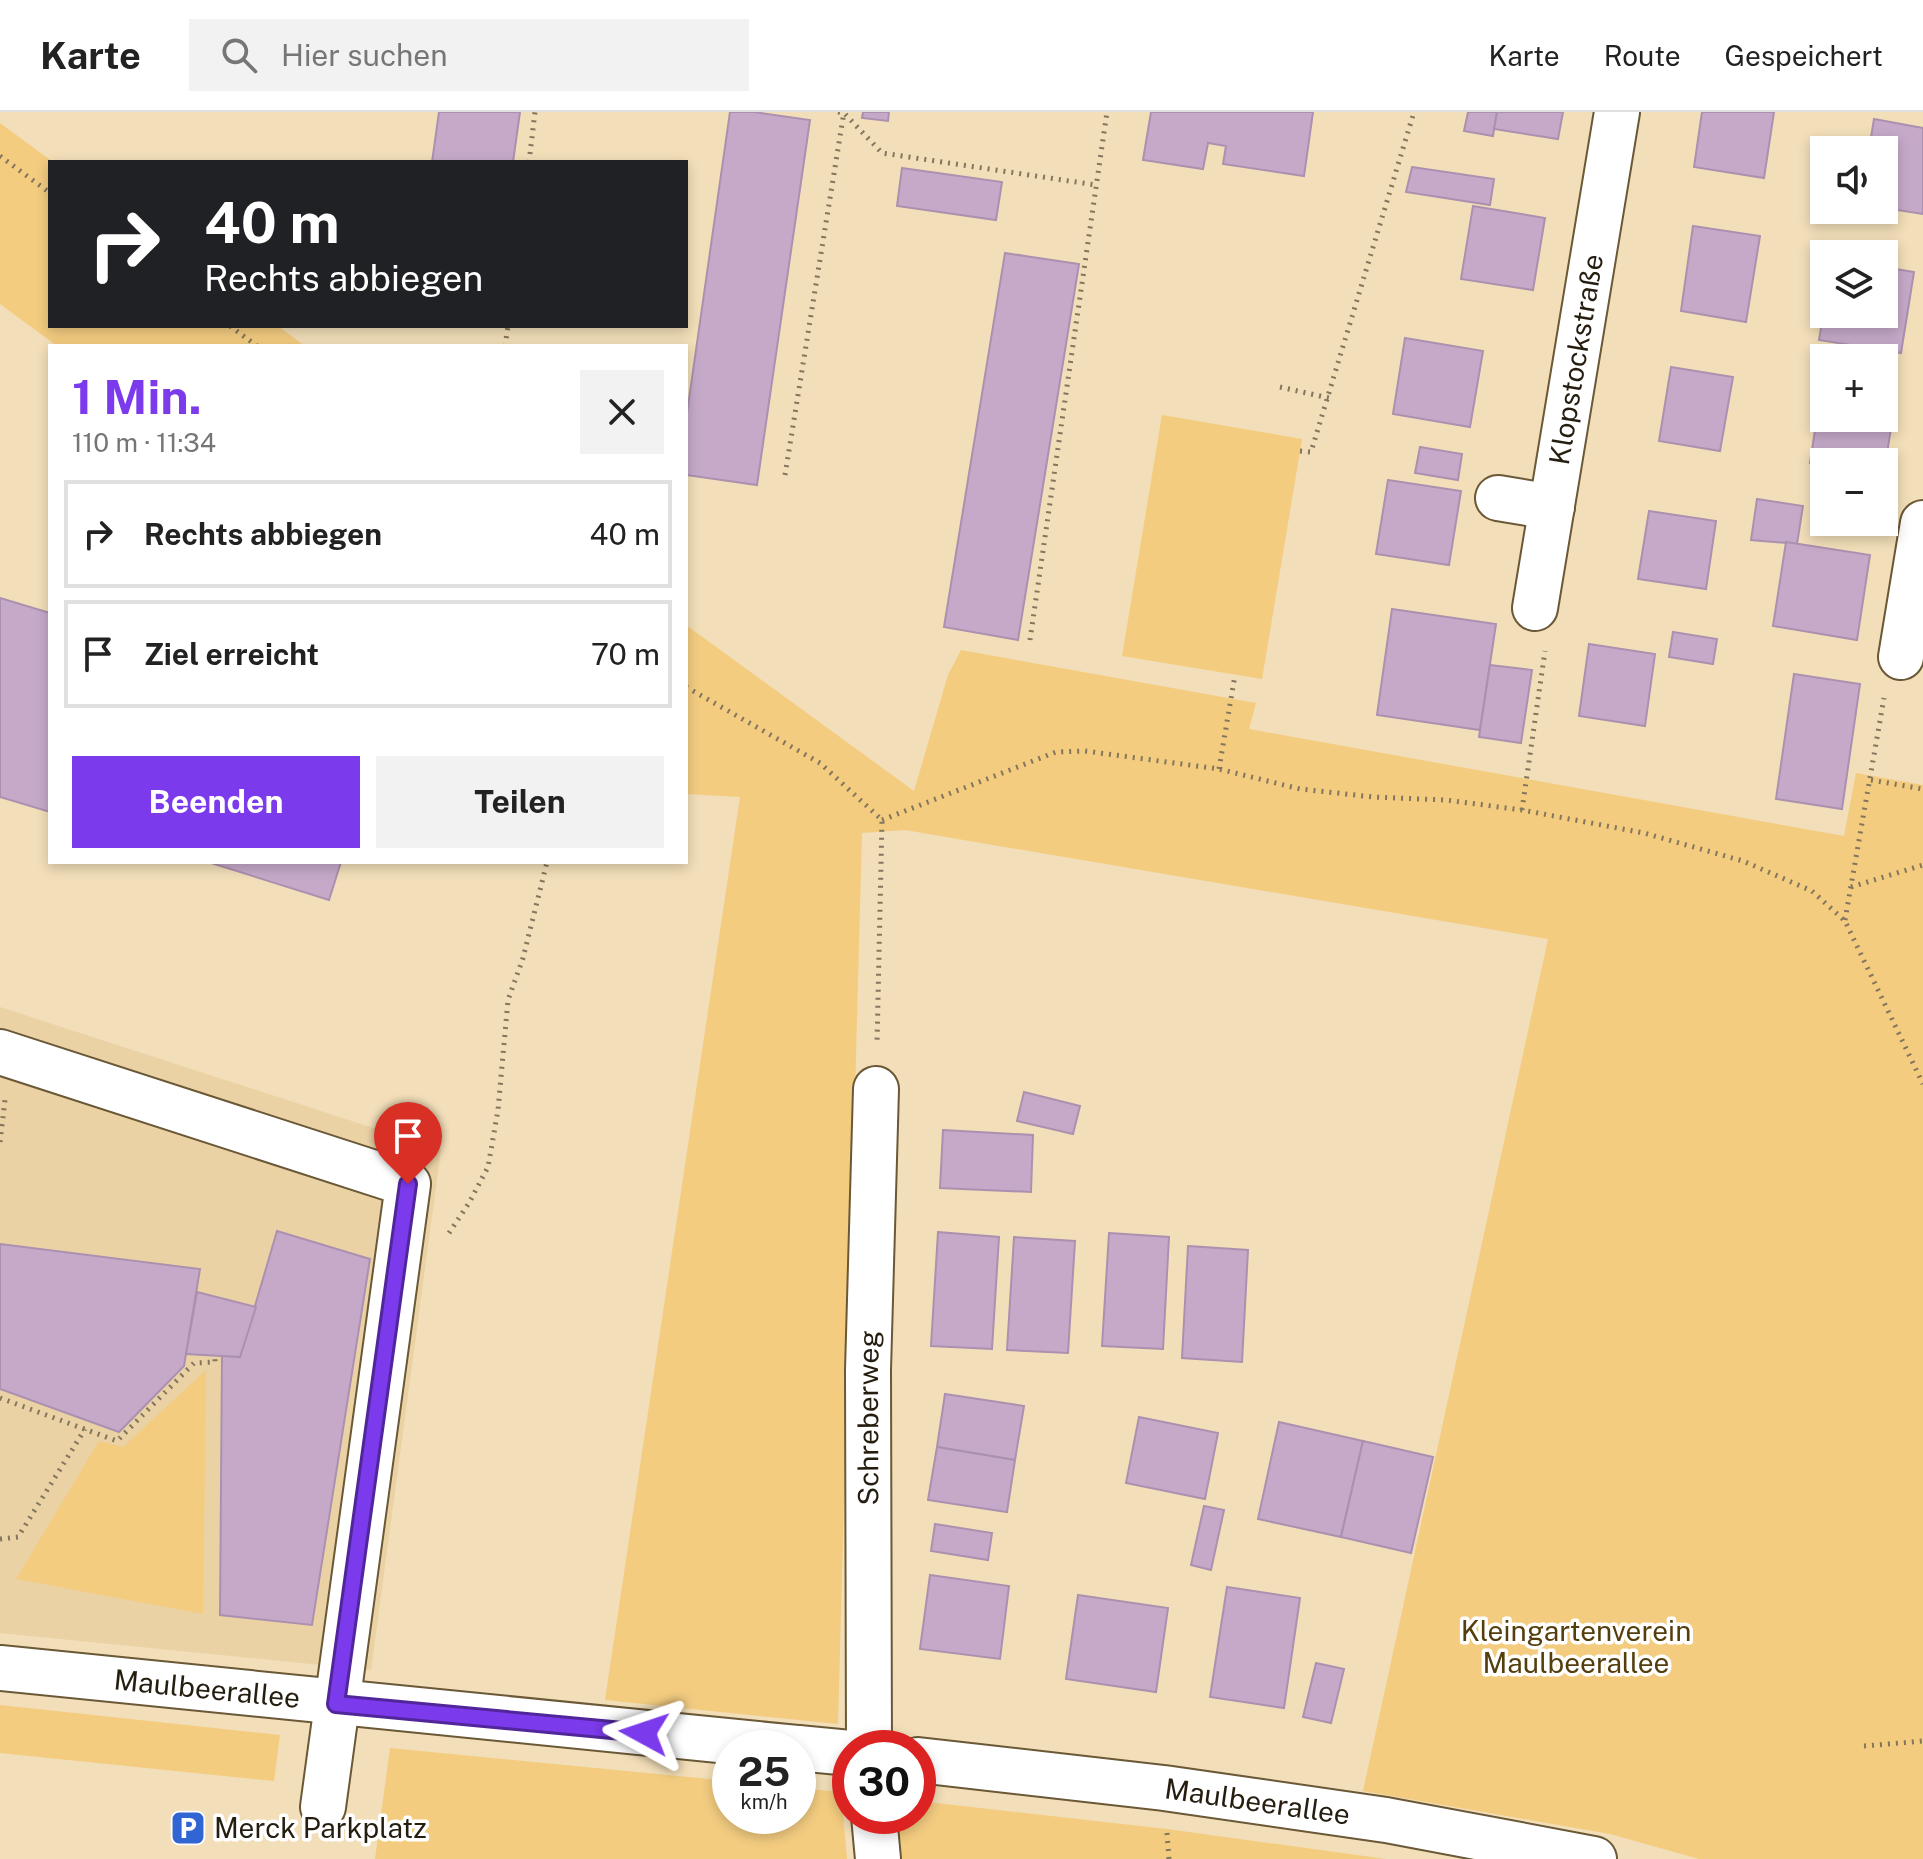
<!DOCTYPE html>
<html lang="de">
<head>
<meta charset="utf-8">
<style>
  :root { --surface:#fff; --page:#f2f2f2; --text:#222; --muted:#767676; --line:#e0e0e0; --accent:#7c3aed }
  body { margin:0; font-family:"Public Sans",sans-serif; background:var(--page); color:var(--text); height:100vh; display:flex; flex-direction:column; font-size:30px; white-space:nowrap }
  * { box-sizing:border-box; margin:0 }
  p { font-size:26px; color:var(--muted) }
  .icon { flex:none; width:44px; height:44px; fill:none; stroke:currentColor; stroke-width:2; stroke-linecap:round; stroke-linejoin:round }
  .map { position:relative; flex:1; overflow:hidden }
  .sheet { position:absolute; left:48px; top:232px; width:640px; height:520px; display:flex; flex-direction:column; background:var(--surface); border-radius:0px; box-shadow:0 4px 12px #0003 }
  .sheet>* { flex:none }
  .top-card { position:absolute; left:48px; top:48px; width:640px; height:168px; border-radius:0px; box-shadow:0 4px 12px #0003; background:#202124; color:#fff; overflow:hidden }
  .controls { position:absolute; left:1810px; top:24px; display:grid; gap:16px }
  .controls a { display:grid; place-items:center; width:88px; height:88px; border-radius:0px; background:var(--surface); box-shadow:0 4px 12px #0003; font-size:40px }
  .speed { position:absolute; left:712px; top:1618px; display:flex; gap:16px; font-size:40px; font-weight:700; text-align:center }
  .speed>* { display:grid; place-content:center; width:104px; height:104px; border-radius:50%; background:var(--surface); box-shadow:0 4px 12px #0003; line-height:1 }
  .speed small { font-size:20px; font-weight:400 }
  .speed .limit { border:12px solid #d22; background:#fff; color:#111 }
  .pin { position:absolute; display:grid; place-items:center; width:68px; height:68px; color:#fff; margin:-82px -34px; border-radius:50% 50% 50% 0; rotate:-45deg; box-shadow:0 0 8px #0007 }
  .pin .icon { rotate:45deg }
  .me { position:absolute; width:88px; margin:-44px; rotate:275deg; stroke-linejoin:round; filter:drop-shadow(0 0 6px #0008) }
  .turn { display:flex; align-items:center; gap:28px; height:168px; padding:0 24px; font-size:36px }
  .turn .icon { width:104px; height:104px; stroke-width:2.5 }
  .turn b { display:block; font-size:56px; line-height:68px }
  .round { display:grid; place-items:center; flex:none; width:84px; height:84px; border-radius:0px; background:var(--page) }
  .overview { display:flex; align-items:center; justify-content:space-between; height:136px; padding:0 24px }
  h1 { font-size:48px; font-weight:700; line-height:60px; color:var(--accent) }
  .primary-button { display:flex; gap:16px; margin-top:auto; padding:16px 24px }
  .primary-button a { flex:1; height:92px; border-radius:0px; background:var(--accent); color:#fff; font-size:32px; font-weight:700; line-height:92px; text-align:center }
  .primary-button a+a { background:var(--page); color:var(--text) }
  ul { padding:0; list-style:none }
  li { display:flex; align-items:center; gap:24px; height:108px; margin:0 16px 12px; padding:0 8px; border:4px solid var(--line); border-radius:0px }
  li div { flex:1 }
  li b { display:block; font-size:30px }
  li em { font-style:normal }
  header { display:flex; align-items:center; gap:48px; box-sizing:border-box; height:112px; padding:0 40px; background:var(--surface); border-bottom:2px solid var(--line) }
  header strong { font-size:38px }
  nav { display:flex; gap:44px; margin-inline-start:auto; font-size:28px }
  .search { width:560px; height:72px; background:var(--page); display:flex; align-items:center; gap:20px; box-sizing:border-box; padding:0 28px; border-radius:0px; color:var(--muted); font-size:30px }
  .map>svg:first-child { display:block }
  .built { fill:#ead2a5 }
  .green { fill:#f3cc80 }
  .building { fill:#c6a9c9; stroke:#ac90af; stroke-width:2 }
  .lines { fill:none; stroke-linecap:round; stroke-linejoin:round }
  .minor-casing { stroke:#6a5836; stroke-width:48 }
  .path { stroke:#83765d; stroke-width:5; stroke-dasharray:2 6; stroke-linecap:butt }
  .minor { stroke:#fff; stroke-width:44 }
  .route-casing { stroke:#51269a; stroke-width:20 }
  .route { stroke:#7c3aed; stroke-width:14 }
  .labels { text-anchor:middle; stroke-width:7; stroke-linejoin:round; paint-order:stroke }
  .street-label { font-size:28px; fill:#251d0f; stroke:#fff }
  .park-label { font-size:28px; fill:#543e0c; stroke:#fff }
  .poi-label { font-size:28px; fill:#251d0f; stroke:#fff; text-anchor:start }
</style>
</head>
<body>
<header>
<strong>Karte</strong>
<div class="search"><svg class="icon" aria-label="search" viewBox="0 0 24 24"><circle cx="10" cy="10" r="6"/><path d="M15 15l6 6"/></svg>Hier suchen</div>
<nav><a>Karte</a><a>Route</a><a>Gespeichert</a></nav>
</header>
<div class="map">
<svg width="1923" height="1747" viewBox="0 0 1923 1747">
  <rect width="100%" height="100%" fill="#f2deb8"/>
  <path class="built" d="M0,895L441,1038L371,1558L0,1521Z"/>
  <g class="green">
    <path d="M0,11L53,50H50V214H278L305,234H57L0,192Z"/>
    <path d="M1162,303L1302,327L1262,567L1122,544Z"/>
    <path d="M686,513L914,679L948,563L961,538L1256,591L1249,617L1844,724L1856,661L1923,673V1747H1699L1610,1722L1363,1679L1548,827L905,718L862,721L838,1612L605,1588L740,685L686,682Z"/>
    <path d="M206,1258L203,1502L16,1467L99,1329L123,1335Z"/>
    <path d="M0,1593L280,1623L274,1669L0,1641Z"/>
    <path d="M390,1636L730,1669V1704H798V1676L841,1680L847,1747H375Z"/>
    <path d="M918,1689L1167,1717L1386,1747H902L898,1704H918Z"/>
  </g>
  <g class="building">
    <path d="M439,0H520L513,50H432Z"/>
    <path d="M730,0H754L810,8L757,373L686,363V308Z"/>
    <path d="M863,0H889L888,9L862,6Z"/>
    <path d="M1151,0H1313L1304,64L1223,52L1226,34L1208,31L1203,57L1143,48Z"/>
    <path d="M1468,0H1497L1493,24L1464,19Z"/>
    <path d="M1497,0H1563L1558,27L1494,17Z"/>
    <path d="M1702,0H1774L1764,66L1694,55Z"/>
    <path d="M1874,7L1923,16V102L1884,96V38H1869Z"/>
    <path d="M1412,55L1494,67L1490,93L1406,80Z"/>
    <path d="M902,56L1002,70L996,108L897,94Z"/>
    <path d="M1473,94L1545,106L1533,178L1461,167Z"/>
    <path d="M1693,114L1760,124L1746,210L1681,199Z"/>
    <path d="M1005,141L1079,152L1018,528L944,515Z"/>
    <path d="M1884,155L1914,160L1901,241L1819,228L1824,198V202H1884Z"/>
    <path d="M1405,226L1483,239L1470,315L1393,302Z"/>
    <path d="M1671,255L1733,265L1720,339L1659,329Z"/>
    <path d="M1821,279H1824V306H1884V288L1895,290L1884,361V350H1824V353L1810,351Z"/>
    <path d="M1420,335L1462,342L1458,368L1415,361Z"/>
    <path d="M1388,368L1461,379L1449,453L1376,442Z"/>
    <path d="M1757,387L1803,394L1797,432L1751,428Z"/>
    <path d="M1649,399L1716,409L1706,477L1638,467Z"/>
    <path d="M1786,430L1870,443L1857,528L1773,514Z"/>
    <path d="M0,486L50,501V700L0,685Z"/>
    <path d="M1392,497L1496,512L1480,618L1377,603Z"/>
    <path d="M1673,520L1717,527L1713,552L1669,545Z"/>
    <path d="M1589,532L1655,542L1645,614L1579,604Z"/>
    <path d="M1490,553L1532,558L1521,631L1479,625Z"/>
    <path d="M1794,562L1860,572L1842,697L1776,687Z"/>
    <path d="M208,750H341L329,788Z"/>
    <path d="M1024,980L1080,994L1073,1022L1017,1009Z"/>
    <path d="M943,1018L1033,1023L1031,1080L940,1076Z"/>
    <path d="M277,1119L370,1147L312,1513L220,1503L222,1242L240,1245Z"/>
    <path d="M938,1120L999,1125L992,1237L931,1234Z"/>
    <path d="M1109,1121L1169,1125L1163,1237L1102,1234Z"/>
    <path d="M1014,1125L1075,1129L1068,1241L1007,1238Z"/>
    <path d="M0,1132L200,1157L184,1254L119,1320L0,1277Z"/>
    <path d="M1188,1134L1248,1138L1242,1250L1182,1246Z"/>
    <path d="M197,1180L256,1195L240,1245L186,1242Z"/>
    <path d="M945,1282L1024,1294L1015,1348L937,1335Z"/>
    <path d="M1139,1305L1218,1321L1205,1387L1126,1371Z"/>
    <path d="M1279,1310L1363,1329L1341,1425L1258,1407Z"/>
    <path d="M1363,1329L1433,1345L1411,1441L1341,1425Z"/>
    <path d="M937,1335L1015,1348L1007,1400L928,1388Z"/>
    <path d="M1204,1394L1224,1398L1211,1458L1191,1453Z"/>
    <path d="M935,1412L992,1421L988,1448L931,1439Z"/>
    <path d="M930,1463L1009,1474L1000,1547L920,1537Z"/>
    <path d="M1227,1475L1300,1486L1284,1596L1210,1585Z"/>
    <path d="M1078,1483L1168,1496L1156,1580L1066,1567Z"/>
    <path d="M1316,1551L1344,1557L1331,1611L1303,1605Z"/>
  </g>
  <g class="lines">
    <defs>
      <g id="minor">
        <path d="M1498,386L1552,395"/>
        <path id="s1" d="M1535,496L1617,0"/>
        <path d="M1901,545L1923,411"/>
        <path d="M0,940L408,1072L323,1695"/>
        <path id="s2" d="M0,1556L797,1636"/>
        <path d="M798,1636L850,1641"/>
        <path id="s3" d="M869,1636L868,1258L876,977"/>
        <path id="s4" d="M918,1648L1164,1676L1386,1708L1594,1747"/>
        <path d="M874,1704L878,1747"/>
      </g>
    </defs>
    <use href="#minor" class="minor-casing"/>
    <g class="path">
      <path d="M838,0L844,1L882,41L1096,73"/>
      <path d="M0,44L50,81"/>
      <path d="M529,50L535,0"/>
      <path d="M230,214L257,234"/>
      <path d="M505,234L508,214"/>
      <path d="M1280,275L1329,286"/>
      <path d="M1300,339L1311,340L1414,0"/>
      <path d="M785,363L844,0"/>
      <path d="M1030,528L1107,0"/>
      <path d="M686,575L820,651L882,708L877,932"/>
      <path d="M1219,657L1235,563"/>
      <path d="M1871,668L1923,677"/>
      <path d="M1522,698L1545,539"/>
      <path d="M882,708L1056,640L1085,639L1219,657L1300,677L1373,685L1446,688L1522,698L1644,721L1743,749L1812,779L1845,809L1923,972"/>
      <path d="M1851,775L1923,753"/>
      <path d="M1845,808L1884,586"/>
      <path d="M0,1030L5,988"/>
      <path d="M449,1121L469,1091L488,1055L498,998L508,888L523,846L547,750"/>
      <path d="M0,1286L117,1329L194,1251L215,1250V1242"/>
      <path d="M0,1427L18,1425L85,1317"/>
      <path d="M1864,1634L1923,1629"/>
      <path d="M1167,1721L1169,1747"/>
    </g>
    <use href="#minor" class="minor"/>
  </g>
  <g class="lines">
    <defs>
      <path id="route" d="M408,1072L336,1592L644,1621"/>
    </defs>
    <use href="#route" class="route-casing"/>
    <use href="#route" class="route"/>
  </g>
  <defs>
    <symbol id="parking-square" viewBox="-11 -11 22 22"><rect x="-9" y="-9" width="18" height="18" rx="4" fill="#3265d4" stroke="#fff"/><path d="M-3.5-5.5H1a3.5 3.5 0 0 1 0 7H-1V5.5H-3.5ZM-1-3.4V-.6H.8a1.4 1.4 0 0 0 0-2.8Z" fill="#fff"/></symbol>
  </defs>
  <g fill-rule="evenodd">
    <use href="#parking-square" x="168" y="1696" width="40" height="40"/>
  </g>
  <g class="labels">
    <g class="street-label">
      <text dy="10" stroke="none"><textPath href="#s1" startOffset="252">Klopstockstraße</textPath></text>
      <text dy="10" stroke="none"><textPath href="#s3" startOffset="330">Schreberweg</textPath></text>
      <text dy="10" stroke="none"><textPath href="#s2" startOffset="208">Maulbeerallee</textPath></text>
      <text dy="10" stroke="none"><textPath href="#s4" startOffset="342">Maulbeerallee</textPath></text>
    </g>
    <g class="park-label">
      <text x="1576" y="1529">Kleingartenverein<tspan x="1576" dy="32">Maulbeerallee</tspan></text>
    </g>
    <g class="poi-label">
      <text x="214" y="1726">Merck Parkplatz</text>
    </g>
  </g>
</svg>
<div class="controls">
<a><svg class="icon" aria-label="sound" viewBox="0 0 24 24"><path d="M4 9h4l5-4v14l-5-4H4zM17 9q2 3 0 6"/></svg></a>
<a><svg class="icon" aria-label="layers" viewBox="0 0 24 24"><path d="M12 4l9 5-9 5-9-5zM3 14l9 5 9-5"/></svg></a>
<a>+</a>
<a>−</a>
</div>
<div class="speed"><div>25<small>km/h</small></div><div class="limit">30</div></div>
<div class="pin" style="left:408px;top:1072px;background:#d93025"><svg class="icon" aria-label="arrive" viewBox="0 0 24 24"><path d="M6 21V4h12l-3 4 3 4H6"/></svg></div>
<svg class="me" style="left:644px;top:1621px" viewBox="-20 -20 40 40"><path d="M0-17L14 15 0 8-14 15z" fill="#7c3aed" stroke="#fff" stroke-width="4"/></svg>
<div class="top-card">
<div class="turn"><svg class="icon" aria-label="right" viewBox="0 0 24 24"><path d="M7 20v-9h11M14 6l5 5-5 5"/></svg><div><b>40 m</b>Rechts abbiegen</div></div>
</div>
<section class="sheet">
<div class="overview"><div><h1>1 Min.</h1><p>110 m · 11:34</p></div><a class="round"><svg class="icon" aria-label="close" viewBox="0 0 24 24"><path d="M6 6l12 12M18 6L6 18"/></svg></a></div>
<ul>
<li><svg class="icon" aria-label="right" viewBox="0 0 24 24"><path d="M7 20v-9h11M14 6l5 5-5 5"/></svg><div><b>Rechts abbiegen</b></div><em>40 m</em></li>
<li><svg class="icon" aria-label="arrive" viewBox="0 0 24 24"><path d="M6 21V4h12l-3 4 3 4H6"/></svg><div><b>Ziel erreicht</b></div><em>70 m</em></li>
</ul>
<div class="primary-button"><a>Beenden</a><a>Teilen</a></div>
</section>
</div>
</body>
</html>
